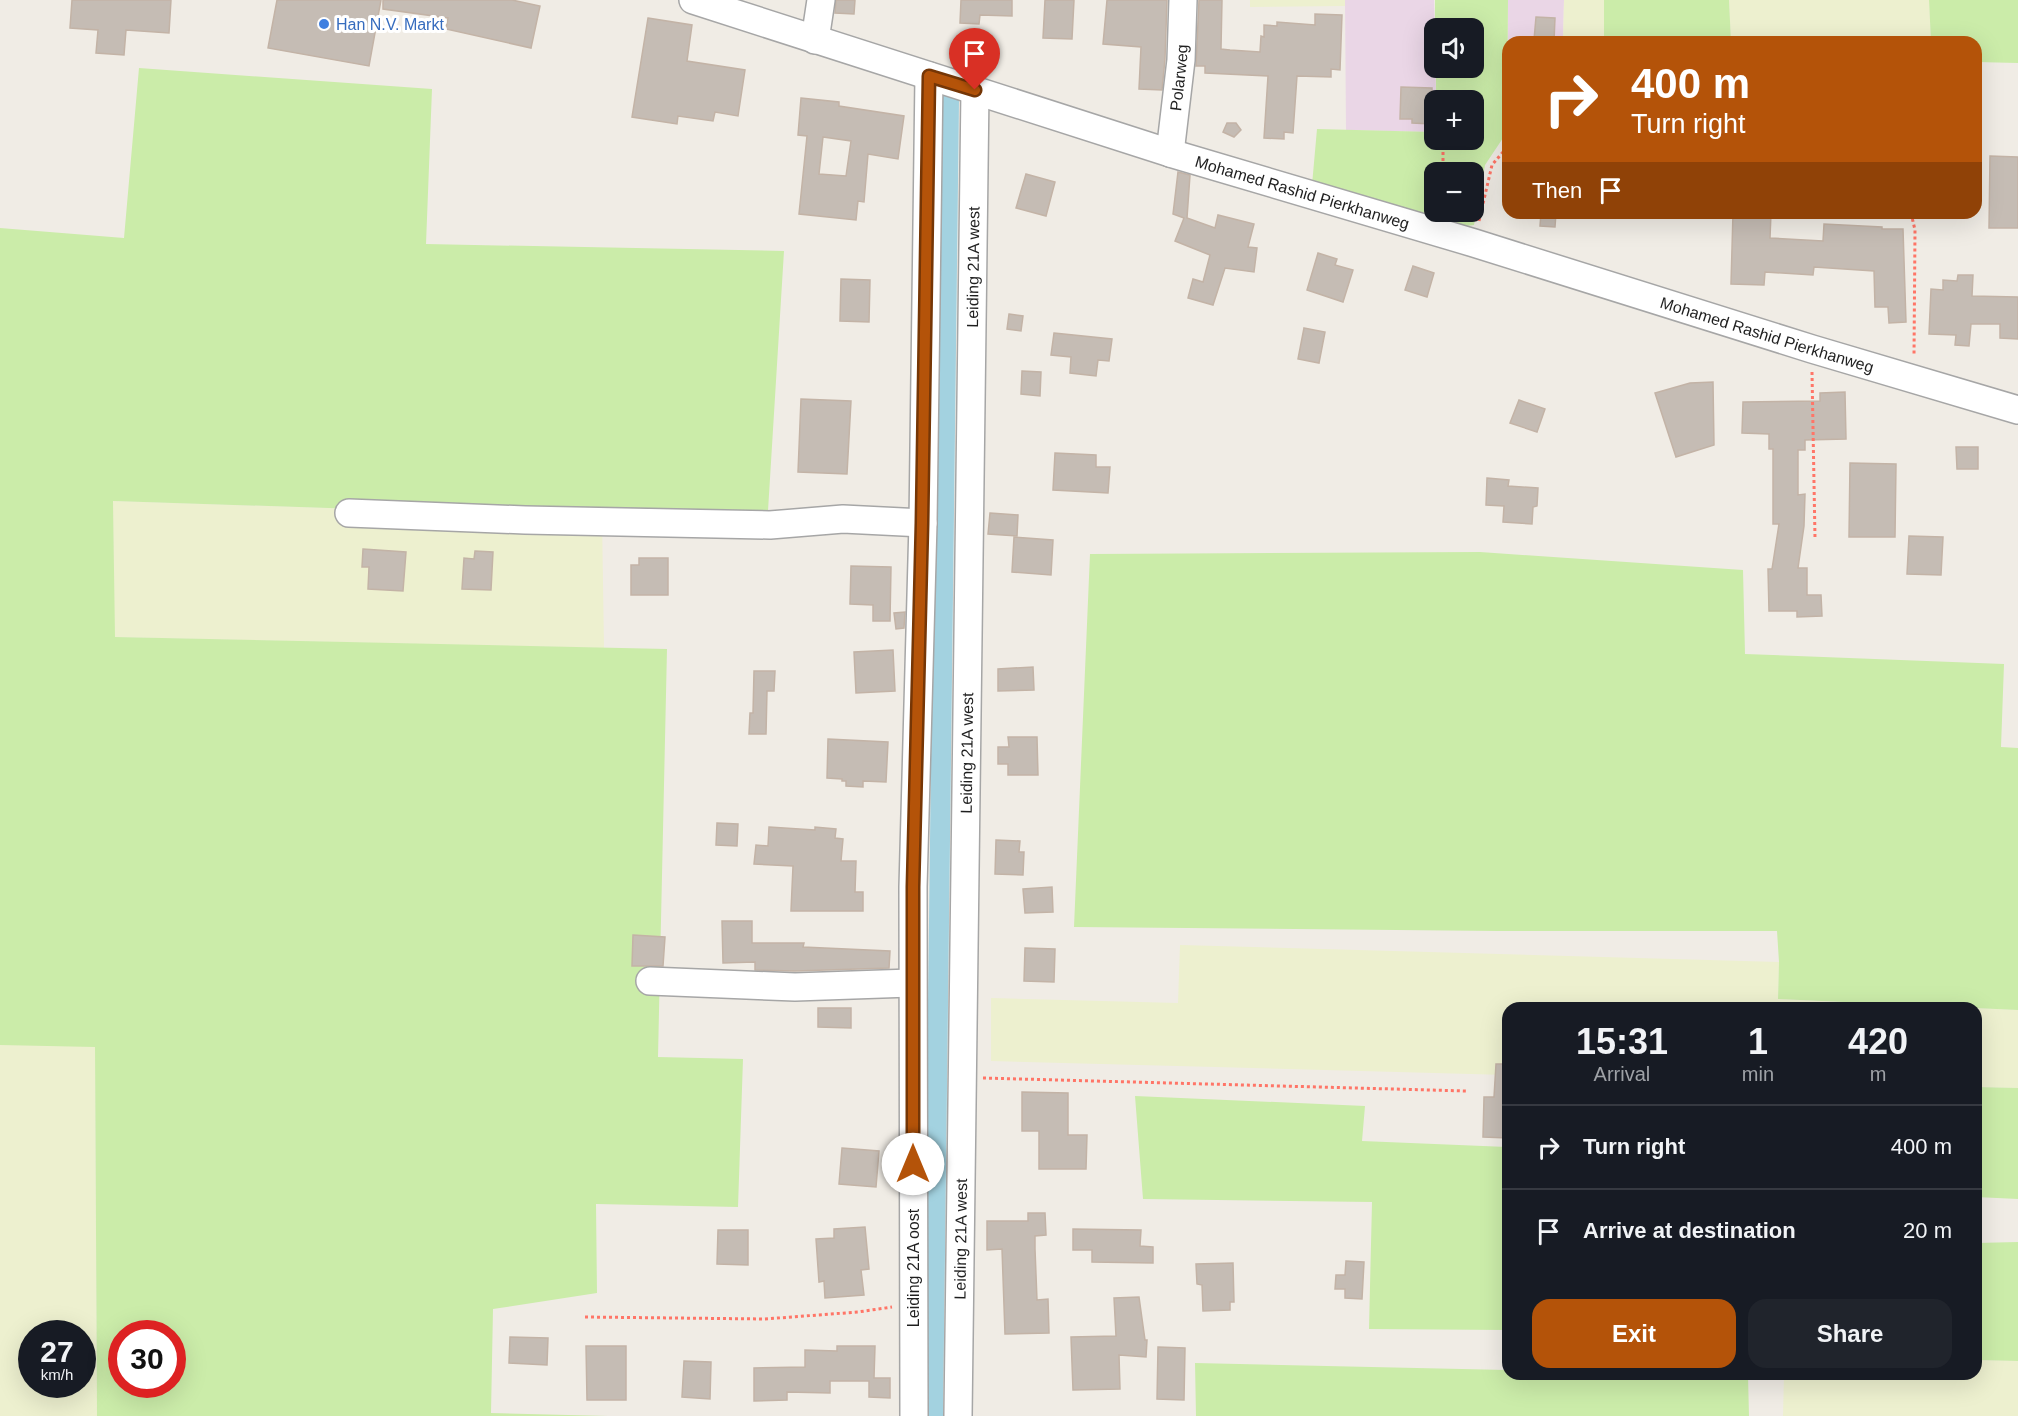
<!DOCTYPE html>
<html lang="en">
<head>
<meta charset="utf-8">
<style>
  :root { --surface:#171b24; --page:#20242c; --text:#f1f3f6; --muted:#9ea1a6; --line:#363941; --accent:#b45309 }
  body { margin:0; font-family:Helvetica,sans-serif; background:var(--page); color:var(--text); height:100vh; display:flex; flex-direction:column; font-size:22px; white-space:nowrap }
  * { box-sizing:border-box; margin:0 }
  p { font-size:20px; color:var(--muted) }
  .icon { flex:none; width:33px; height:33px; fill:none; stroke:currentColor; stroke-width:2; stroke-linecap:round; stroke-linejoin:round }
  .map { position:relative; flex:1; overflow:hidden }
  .drawer { position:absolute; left:1502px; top:1002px; width:480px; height:378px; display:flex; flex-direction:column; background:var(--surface); border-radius:18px; box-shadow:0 6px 24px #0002 }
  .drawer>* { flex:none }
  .guide { position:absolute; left:1502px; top:36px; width:480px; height:183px; border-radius:18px; box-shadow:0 6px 24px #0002; background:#b45309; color:#fff; overflow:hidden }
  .buttons { position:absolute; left:1424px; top:18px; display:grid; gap:12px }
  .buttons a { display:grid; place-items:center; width:60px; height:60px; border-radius:12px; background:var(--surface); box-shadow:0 6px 24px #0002; font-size:30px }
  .speed { position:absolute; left:18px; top:1320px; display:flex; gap:12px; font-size:30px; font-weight:700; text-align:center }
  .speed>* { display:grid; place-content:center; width:78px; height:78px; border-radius:50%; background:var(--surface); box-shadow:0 6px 24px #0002; line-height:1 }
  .speed small { font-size:15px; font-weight:400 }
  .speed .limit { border:9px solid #d22; background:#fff; color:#111 }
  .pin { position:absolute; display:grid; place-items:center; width:51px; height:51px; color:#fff; margin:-62px -26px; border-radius:50% 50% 50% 0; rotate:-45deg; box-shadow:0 0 6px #0007 }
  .pin .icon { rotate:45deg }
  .me { position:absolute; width:66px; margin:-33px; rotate:0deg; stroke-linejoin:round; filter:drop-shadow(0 0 4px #0008) }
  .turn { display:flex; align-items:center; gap:21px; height:126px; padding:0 30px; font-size:27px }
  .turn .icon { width:78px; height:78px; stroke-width:2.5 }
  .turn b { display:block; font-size:42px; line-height:51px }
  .then { display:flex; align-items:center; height:57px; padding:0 30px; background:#0003; gap:12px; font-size:22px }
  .eta { display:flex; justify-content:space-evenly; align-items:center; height:102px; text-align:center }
  .eta b { font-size:36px; font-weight:600; line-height:42px }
  .cta { display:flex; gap:12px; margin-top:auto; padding:12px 30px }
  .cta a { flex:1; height:69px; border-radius:18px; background:var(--accent); color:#fff; font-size:24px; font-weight:600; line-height:69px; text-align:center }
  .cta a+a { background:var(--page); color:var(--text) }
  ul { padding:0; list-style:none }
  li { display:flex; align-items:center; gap:18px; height:84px; padding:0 30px; border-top:2px solid var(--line) }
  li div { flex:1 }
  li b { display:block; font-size:22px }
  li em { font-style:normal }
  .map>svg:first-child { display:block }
  .industrial { fill:#ead6e6 }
  .farmland { fill:#edf0cf; fill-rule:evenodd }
  .grass { fill:#cbeca9; fill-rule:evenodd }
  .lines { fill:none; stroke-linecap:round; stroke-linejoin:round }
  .canal { stroke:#a3d2e0; stroke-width:20 }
  .building { fill:#c5bcb4; stroke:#c3b3a6; stroke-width:1.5; fill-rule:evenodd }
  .minor-casing { stroke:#a6a6a6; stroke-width:30 }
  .path { stroke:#ff7567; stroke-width:3; stroke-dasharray:3 3; stroke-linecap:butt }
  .minor { stroke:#fff; stroke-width:27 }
  .route-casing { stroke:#753606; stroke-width:15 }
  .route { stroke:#b45309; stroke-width:10 }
  .shop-dot { fill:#3f7fe0; stroke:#fff; stroke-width:2 }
  .labels { text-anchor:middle; stroke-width:6; stroke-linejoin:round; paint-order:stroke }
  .shop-label { font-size:16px; fill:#366cbe; stroke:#fff; text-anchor:start }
  .street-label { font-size:16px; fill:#1f1f1f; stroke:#fff }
</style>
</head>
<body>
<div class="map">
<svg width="2018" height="1416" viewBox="0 0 2018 1416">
  <rect width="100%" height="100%" fill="#f0ece5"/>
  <g class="industrial">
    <path d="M1345,0H1434L1436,100H1434V132L1346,130Z"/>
    <path d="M1508,0H1564L1563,42H1508Z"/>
  </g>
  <g class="farmland">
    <path d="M1250,0H1345V6L1250,7Z"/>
    <path d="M1564,0H1604V42H1563Z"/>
    <path d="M1729,0H1929L1931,42H1731Z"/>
    <path d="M113,501L602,517L604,648L114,637Z"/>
    <path d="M1180,945L1779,962L1778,999L1974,1008H1508L1507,1075L991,1061V998L1178,1003Z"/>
    <path d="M1976,1008L2018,1010V1088L1976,1087Z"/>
    <path d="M0,1042L95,1043L97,1416H0ZM32,1334H82V1384H32Z"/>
    <path d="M1976,1360L2018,1361V1416H1783L1784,1374H1976Z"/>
  </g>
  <g class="grass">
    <path d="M1435,0H1508L1507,132L1485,165L1474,225L1459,227L1312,185L1317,129L1434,132V140H1473V100H1436V68H1473V28H1435ZM1434,172H1473V212H1434Z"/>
    <path d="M1604,0H1729L1731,42H1604Z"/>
    <path d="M1929,0H2018V63L1976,62V42H1931Z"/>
    <path d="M139,68L432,89L426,244L784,251L768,511L602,517L113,501L115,637L667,649L658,1057L743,1059L738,1207L596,1204L597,1293L493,1309L491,1413L608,1416H97L95,1047L0,1045V228L124,238ZM122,1334H172V1384H122Z"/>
    <path d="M1480,552L1743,570L1745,654L2004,664L2001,747L2018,748V1010L1778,999L1779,962L1777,931H1497L1074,927L1090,554Z"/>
    <path d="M1976,1087L2018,1088V1199L1976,1197Z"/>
    <path d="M1135,1096L1365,1106L1362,1141L1507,1147V1330L1369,1329L1372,1202L1143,1199Z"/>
    <path d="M2018,1242V1361L1976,1360V1243Z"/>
    <path d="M1195,1363L1507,1370L1508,1374L1748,1376L1749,1416H1196Z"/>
  </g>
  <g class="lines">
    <path class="canal" d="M933,1416L949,101"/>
  </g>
  <g class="building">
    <path d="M72,0H171L169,33L126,30L124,55L96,53L98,30L70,28Z"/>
    <path d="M277,0H381L369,66L268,48Z"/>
    <path d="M383,0H512L540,6L531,48L446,29L448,18L383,9Z"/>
    <path d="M836,0H855L854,14L835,13Z"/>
    <path d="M961,0H1012V16L980,15L979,24L960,23Z"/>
    <path d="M1045,0H1074L1072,39L1043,38Z"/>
    <path d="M1107,0H1167L1165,59L1162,90L1139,89L1141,47L1103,44Z"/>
    <path d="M1199,0H1222L1221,49L1230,50L1260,52L1261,36L1264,37V25L1277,26V22L1315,25V14L1342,15L1340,70L1331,69V77L1297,76L1293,133L1284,132V139L1264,138L1268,76L1205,73V66H1196Z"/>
    <path d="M1536,17L1555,18L1554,41L1534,40Z"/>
    <path d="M648,18L692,25L687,61L745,70L738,116L715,112L713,121L678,116L677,124L632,117Z"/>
    <path d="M1401,87L1432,88V124L1412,123V119H1400Z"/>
    <path d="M801,98L839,102V106L904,116L898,159L868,154L864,202L858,201L856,220L799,214L807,136L798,135ZM823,137L851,141L846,176L819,174Z"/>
    <path d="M1227,123H1236L1241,130L1234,137L1223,132Z"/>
    <path d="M1990,156L2018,157V228H1989Z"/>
    <path d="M1178,172L1190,175L1187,218L1215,228L1218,215L1254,224L1248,247L1257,248L1254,272L1225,268L1213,305L1188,298L1193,279L1203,282L1210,255L1175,241L1184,218L1173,214Z"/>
    <path d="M1026,174L1055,182L1046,216L1016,208Z"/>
    <path d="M1541,213H1556L1555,227L1540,226Z"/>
    <path d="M1733,213H1771L1770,238L1823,241L1824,224L1882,227V229H1903L1906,322L1889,323L1888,307H1875L1874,271L1814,267L1813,275L1765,272L1764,285L1731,284Z"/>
    <path d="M1318,253L1337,259L1335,265L1353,270L1343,302L1307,290Z"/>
    <path d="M1413,266L1434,273L1427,297L1405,290Z"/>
    <path d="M1958,275H1973L1972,296L2018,297V339L2000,338V324H1971L1969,346L1955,345L1956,335L1929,334L1931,289L1943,290V280L1957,281Z"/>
    <path d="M841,279L870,280L869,322L840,321Z"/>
    <path d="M1009,314L1023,316L1021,331L1007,329Z"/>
    <path d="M1304,328L1325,332L1319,363L1298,359Z"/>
    <path d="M1054,333L1112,339L1109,361L1098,360L1096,376L1070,373L1071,357L1051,355Z"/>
    <path d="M1022,371L1041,372L1040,396L1021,394Z"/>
    <path d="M1713,382L1714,445L1676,457L1655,393L1690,383Z"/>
    <path d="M1845,392L1846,439L1805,440V450H1798V495L1805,494L1804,526L1798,568H1807V595H1821L1822,616L1797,617V611H1769L1768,569H1772L1779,524H1773V449H1769V434L1742,433L1743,402L1820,401V393Z"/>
    <path d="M801,399L851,401L847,474L798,472Z"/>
    <path d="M1519,400L1545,409L1537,432L1510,423Z"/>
    <path d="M1956,447H1978V469H1957Z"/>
    <path d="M1055,453L1096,455V467H1110L1108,493L1053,490Z"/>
    <path d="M1850,463L1896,464L1895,537H1849Z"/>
    <path d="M1487,478L1509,480L1508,486L1538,488L1537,506L1533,507L1532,524L1503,522L1504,506L1486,505Z"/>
    <path d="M990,513L1018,515L1017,536L988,534Z"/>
    <path d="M1909,536L1943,537L1941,575L1907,574Z"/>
    <path d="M1014,537L1053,540L1051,575L1012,572Z"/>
    <path d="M363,549L406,552L403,591L368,589L369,567H362Z"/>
    <path d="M475,551L493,552L491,590L462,589L464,558L474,559Z"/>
    <path d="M639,558H668V595H631V565H639Z"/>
    <path d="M851,566L891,567L890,621H873V605L850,604Z"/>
    <path d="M905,612L904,628L896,629L894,613Z"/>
    <path d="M893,650L895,691L856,693L854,652Z"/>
    <path d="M1033,667L1034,690L998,691V669Z"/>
    <path d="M754,671H775L774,691H767L766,734H749L750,713H753Z"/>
    <path d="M1008,737H1037L1038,775H1008V764H998V747H1009Z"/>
    <path d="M828,739L888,742L886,782L863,781V787L846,786V781H842V779L827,778Z"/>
    <path d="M717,823L738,824L737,846L716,845Z"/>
    <path d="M769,827L815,830V827L836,829L835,838L843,839L841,861H856L855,892H863V911H791L793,866L754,864L756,845L768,846Z"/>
    <path d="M996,840L1020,841L1019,852H1024L1023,875L995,874Z"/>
    <path d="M1052,887L1053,912L1025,913L1023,889Z"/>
    <path d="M722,921H752V943H804L803,947L890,951L889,968L795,971L755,970V962L723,963Z"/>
    <path d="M633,935L665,937L663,966H632Z"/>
    <path d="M1025,948L1055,949L1054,982L1024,981Z"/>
    <path d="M818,1008H851V1028L818,1027Z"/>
    <path d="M1496,1064H1508V1138L1483,1137L1484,1097H1494Z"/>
    <path d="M1022,1092L1068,1093V1135H1087L1086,1169H1039V1131H1022Z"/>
    <path d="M842,1148L879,1151L876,1187L839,1184Z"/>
    <path d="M1028,1213H1045L1046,1235L1035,1236V1249L1037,1300L1048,1299L1049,1333L1005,1334L1002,1249L987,1250V1221H1028Z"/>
    <path d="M865,1227L869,1269L861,1270L864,1295L825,1298L824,1281L819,1282L816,1239L834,1238V1229Z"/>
    <path d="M1073,1229L1141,1230L1140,1246L1153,1247V1263L1092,1262V1250H1073Z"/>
    <path d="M718,1230H748V1265L717,1264Z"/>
    <path d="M1346,1261L1364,1262L1362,1299L1345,1298V1289H1335L1336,1275H1345Z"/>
    <path d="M1233,1263L1234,1302H1230V1310L1203,1311L1202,1285L1197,1284L1196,1264Z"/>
    <path d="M1139,1297L1145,1340H1147L1146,1357L1119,1355L1120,1389L1073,1390L1071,1337L1116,1336L1114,1298Z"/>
    <path d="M510,1337L548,1338L547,1365L509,1363Z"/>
    <path d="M586,1346H626V1400H587Z"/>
    <path d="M837,1346H875L874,1378H890V1398L869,1397V1381H830V1393L787,1392V1400L754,1401V1368L805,1367V1350L837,1351Z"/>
    <path d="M1158,1347L1185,1348L1184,1400L1157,1399Z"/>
    <path d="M684,1361L711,1362L710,1399L682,1397Z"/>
  </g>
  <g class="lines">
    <defs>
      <g id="minor">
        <path id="s1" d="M693,0L1170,153L1474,243L1812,349L2018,410"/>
        <path d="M815,40L821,0"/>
        <path id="s2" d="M1170,153L1181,60L1183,0"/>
        <path d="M349,513L525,520L770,525L843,519L923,523"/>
        <path d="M650,981L795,987L911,983"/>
        <path d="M914,1416L913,887L923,523L929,76"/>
        <path id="s3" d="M958,1416L975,90"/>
      </g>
    </defs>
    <use href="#minor" class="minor-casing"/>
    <g class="path">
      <path d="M1443,140V172"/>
      <path d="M1911,213L1915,230L1914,356"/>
      <path d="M1479,221L1492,165L1508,146"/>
      <path d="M1812,372L1815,538"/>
      <path d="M983,1078L1467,1091"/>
      <path d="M585,1317L765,1319L858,1312L892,1307"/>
    </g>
    <use href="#minor" class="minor"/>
  </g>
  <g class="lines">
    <defs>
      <path id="route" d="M913,1164V887L922,523L929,76L975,90"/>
    </defs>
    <use href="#route" class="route-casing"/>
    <use href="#route" class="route"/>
  </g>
  <circle class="shop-dot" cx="324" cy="24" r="6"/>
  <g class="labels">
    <g class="shop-label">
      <text x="336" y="30">Han N.V. Markt</text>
    </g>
    <g class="street-label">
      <text dy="6" stroke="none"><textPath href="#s2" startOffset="76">Polarweg</textPath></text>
      <text dy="6" stroke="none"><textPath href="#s1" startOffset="639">Mohamed Rashid Pierkhanweg</textPath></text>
      <text dy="6" stroke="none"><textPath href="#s3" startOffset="1149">Leiding 21A west</textPath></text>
      <text dy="6" stroke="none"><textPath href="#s1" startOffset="1125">Mohamed Rashid Pierkhanweg</textPath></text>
      <text dy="6" stroke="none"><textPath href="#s3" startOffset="663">Leiding 21A west</textPath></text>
      <text dy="6" stroke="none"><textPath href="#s3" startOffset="177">Leiding 21A west</textPath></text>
      <text transform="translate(913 1268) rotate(-90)" y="6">Leiding 21A oost</text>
    </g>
  </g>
</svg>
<div class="buttons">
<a><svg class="icon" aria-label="sound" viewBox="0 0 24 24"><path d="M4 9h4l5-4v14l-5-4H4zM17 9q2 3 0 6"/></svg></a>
<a>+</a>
<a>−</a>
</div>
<div class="speed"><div>27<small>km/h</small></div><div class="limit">30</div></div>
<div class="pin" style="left:975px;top:90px;background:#d93025"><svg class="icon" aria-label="arrive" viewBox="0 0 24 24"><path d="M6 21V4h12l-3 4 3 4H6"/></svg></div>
<svg class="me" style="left:913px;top:1164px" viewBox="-20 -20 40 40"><circle r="19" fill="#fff"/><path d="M0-13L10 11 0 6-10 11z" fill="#b45309"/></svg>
<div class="guide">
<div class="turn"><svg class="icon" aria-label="right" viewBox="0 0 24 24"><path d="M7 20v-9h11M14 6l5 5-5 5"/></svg><div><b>400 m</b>Turn right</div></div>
<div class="then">Then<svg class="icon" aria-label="arrive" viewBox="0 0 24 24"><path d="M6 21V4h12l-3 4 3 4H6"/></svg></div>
</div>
<section class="drawer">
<div class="eta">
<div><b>15:31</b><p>Arrival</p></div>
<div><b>1</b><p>min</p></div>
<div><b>420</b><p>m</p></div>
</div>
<ul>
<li><svg class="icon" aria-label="right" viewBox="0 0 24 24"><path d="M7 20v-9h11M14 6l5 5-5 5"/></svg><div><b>Turn right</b></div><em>400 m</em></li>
<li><svg class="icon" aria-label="arrive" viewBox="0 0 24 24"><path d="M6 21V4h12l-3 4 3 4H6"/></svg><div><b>Arrive at destination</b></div><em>20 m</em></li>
</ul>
<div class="cta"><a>Exit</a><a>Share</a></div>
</section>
</div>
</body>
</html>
